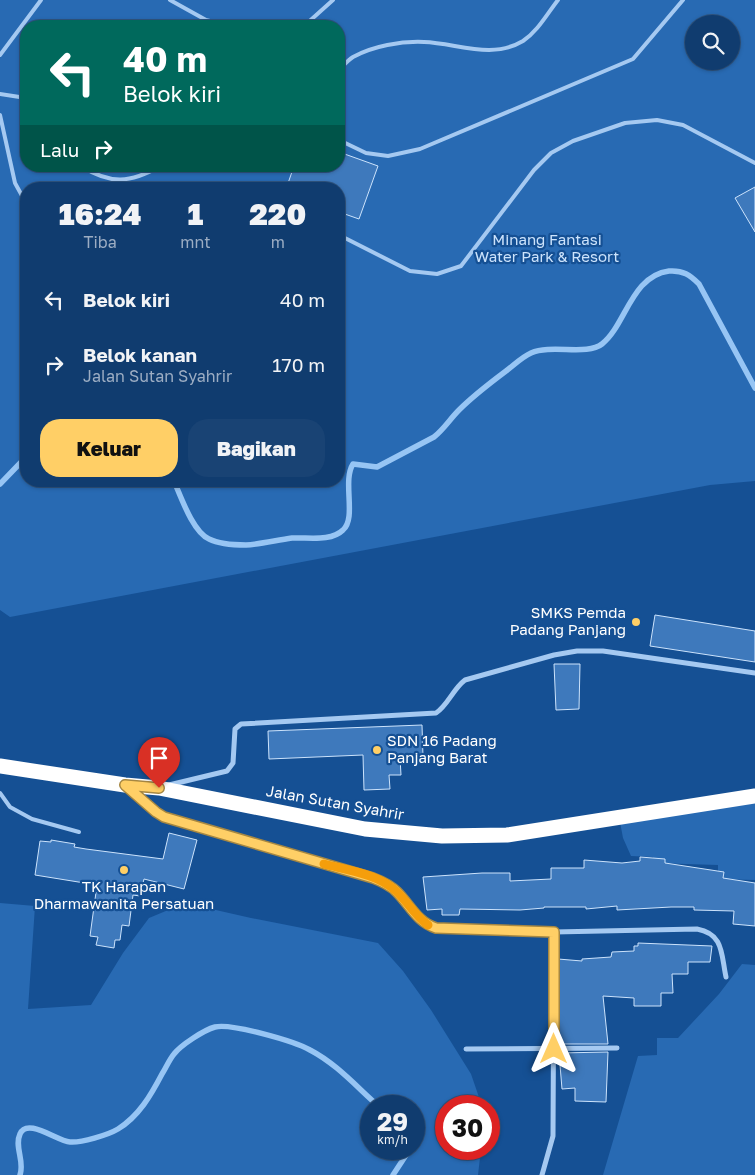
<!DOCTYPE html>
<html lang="id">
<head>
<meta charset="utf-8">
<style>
  :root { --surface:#103c6f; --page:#194374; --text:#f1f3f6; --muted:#9cadc3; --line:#305682; --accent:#ffcf66 }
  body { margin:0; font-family:"Golos Text",sans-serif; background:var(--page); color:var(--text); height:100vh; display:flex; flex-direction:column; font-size:19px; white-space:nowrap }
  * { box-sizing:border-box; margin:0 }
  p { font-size:16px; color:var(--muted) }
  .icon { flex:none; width:28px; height:28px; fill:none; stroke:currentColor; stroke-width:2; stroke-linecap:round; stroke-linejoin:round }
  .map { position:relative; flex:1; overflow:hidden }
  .drawer { position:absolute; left:20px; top:182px; width:325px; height:305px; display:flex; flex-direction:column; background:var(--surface); border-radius:20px; box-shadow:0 1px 4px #0004,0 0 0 1px var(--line) }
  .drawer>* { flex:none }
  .banner { position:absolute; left:20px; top:20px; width:325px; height:152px; border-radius:20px; box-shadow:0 1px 4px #0004,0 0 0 1px var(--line); background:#00695c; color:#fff; overflow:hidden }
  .buttons { position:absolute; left:685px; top:15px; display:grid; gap:10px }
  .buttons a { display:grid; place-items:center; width:55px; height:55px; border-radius:50%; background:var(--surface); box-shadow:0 1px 4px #0004,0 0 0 1px var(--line); font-size:25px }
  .speed { position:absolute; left:360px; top:1095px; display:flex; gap:10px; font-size:25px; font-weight:700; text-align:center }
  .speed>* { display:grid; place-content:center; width:65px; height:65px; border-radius:50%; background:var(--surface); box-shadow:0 1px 4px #0004,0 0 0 1px var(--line); line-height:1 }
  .speed small { font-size:12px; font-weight:400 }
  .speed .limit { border:8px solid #d22; background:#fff; color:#111 }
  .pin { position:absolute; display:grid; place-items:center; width:42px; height:42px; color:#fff; margin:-51px -21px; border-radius:50% 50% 50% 0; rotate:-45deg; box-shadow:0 0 5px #0007 }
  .pin .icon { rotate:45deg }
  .me { position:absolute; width:55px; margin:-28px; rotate:0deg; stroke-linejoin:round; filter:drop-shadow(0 0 4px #0008) }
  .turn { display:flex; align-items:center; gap:18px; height:105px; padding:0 20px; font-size:22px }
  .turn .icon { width:65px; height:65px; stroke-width:2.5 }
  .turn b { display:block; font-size:35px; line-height:42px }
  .then { display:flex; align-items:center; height:48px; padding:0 20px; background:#0003; gap:10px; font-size:19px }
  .eta { display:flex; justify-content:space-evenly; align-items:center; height:85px; text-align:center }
  .eta b { font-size:30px; font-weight:800; line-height:35px }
  .action { display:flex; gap:10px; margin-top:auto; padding:10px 20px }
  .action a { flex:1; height:58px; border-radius:20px; background:var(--accent); color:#111; font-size:20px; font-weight:800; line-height:58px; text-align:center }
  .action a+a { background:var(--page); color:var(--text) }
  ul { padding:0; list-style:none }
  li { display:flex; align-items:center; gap:15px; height:65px; padding:0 20px }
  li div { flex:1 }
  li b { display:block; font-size:19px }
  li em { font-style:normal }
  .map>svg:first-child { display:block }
  .green { fill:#286ab3; fill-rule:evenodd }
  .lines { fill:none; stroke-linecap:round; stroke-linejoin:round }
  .stream { stroke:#97c5f4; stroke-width:5.5 }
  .building { fill:#3e79bc; stroke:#cce3fc }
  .lane { stroke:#a5c9f1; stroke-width:4 }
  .street { stroke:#a5c9f1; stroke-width:5 }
  .highway { stroke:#fff; stroke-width:15 }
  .route-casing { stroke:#a68742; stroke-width:12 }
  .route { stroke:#ffcf66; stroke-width:9 }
  .slow { stroke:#f59e0b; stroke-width:9 }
  .poi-dot { fill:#ffcf66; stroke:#155094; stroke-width:2 }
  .labels { text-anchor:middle; stroke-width:4.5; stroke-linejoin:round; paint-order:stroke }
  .park-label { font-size:15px; fill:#cce3fc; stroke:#155094 }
  .poi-label { font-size:15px; fill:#fff; stroke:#155094; text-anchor:end }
  .street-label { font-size:15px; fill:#fff; stroke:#155094 }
</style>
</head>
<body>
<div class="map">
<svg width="755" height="1175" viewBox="0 0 755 1175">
  <rect width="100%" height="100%" fill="#155094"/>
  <g class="green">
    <path d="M0,0H755V481L710,485L10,617L0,610ZM694,24H731V61H694ZM26,26H339V166H26ZM26,189H339V481H26Z"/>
    <path d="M755,803V880L718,879V865L653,863V857L631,856L623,838L620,822Z"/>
    <path d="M0,903L35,906L28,1009L91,1005L123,953L149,918L185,903L251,918L378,943L403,971L431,1010L471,1074L482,1106H446V1149H481L478,1175H0ZM371,1106H414V1149H371Z"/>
    <path d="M742,964L755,965V1175H603L638,1056L657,1055V1038H678L719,994Z"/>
  </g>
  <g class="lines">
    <g class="stream">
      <path d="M174,481C181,497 193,532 209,539C219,544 235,545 246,545C261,544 277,540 292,538C307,537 331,542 343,530C357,518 342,481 353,464L377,467L434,437C444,429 450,419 459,410C474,395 490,383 506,371C514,365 522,357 531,353C552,344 587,356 602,344C626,325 631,276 669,271C683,270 690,275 699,284L755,388"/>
      <path d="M0,484L26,457"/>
      <path d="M20,1175C25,1161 14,1147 20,1134C27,1117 57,1141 70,1142C81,1143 108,1135 118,1129C139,1116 151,1095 162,1074C166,1068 169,1060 174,1054C181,1045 204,1030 215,1027C231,1023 294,1041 310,1050C335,1063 354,1084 375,1103L384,1106"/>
      <path d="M393,1175L410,1149"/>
    </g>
  </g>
  <g class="building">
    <path d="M339,152L378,166L359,219L339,212V189H286L294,166H339Z"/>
    <path d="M755,187V232L735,198Z"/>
    <path d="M655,615L755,631V662L650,646Z"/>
    <path d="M554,664H580L579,709L556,710Z"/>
    <path d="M422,725L423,757L400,758L401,775H389L390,789L364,790L363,755L269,759L268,731Z"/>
    <path d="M169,833L197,840L184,889L144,879L140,896L133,895L129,926L122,925L120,940H115L114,948L96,945L98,937L90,936L97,885L35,875L40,841L51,842V840L75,844L74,847L86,849L163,859Z"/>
    <path d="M640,857L665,859V863L724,872L723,878L755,883V926L733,924L734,911L694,910V907H671L617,910V906L586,909V907H544V908L520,910L460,909L459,915H442V909L427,910L423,877L482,873H510V881L551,879V868H584V860L622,863L640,861Z"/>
    <path d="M638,943L712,946L710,962H688V974H672L673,993H661V1006H634V998L603,996L608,1044H558V959L582,961V959L611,957L612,952L634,951V946H638Z"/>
    <path d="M608,1052L606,1102L575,1101V1088L562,1089L559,1053Z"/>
  </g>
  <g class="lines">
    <g class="lane">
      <path d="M170,0L206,20L230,26"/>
      <path d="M304,26L333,0"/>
      <path d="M0,55L41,0"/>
      <path d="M339,70C343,66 348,60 353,57C373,46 401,41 424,42C457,43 491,60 523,41C538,31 547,14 558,0"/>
      <path d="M0,94L26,98"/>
      <path d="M0,115L15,183L26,203"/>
      <path d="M339,140L366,153L388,156L420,149L633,59L683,0"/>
      <path d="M81,166C111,185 130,183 161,166"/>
      <path d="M339,235L410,271L437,274L461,266L534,170L551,153L573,141L625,123L657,120L683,125L755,163"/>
      <path d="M0,793L10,807L32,819L79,832"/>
    </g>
    <g class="street">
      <path d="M169,785L227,771L233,763L235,729L241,724L436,713C448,705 453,689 465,680L554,655L577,651H603L755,673"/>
      <path d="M131,790L156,812L164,817L373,878C381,881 390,885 397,892C410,905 417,922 436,928L554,932L697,929C724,934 721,954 726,977"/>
      <path d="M466,1049L617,1048"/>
      <path d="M542,1175L553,1136L554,932"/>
    </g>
    <path class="highway" d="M0,766L125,785L159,788L365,829L442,836L507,835L755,796"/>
  </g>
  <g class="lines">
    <defs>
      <path id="route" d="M159,788L125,785L156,812L164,817L373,878C381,881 390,885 397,892C410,905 417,922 436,928L554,932V1049"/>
    </defs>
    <use href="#route" class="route-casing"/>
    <use href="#route" class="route"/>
    <path class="slow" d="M324,864C347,870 378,874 396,891C408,902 415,916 428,925"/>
  </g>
  <g class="poi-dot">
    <circle cx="636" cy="622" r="5"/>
    <circle cx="377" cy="750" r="5"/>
    <circle cx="124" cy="870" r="5"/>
  </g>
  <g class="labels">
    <g class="park-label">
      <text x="547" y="245">Minang Fantasi<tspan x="547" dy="17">Water Park &amp; Resort</tspan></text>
    </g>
    <g class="poi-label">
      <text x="626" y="618">SMKS Pemda<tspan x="626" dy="17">Padang Panjang</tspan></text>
      <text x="387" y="746" text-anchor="start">SDN 16 Padang<tspan x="387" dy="17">Panjang Barat</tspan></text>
      <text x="124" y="892" text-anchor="middle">TK Harapan<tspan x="124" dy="17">Dharmawanita Persatuan</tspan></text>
    </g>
    <g class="street-label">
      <text transform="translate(335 803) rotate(10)" y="5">Jalan Sutan Syahrir</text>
    </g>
  </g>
</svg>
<div class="buttons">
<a><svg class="icon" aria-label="search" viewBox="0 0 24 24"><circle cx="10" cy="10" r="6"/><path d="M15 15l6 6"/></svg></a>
</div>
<div class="speed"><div>29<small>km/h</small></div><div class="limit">30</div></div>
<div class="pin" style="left:159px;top:788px;background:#d93025"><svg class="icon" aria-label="arrive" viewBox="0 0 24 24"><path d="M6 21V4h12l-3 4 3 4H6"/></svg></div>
<svg class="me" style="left:554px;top:1049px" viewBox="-20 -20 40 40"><path d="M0-17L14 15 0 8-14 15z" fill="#ffcf66" stroke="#fff" stroke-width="4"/></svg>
<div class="banner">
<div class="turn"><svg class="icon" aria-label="left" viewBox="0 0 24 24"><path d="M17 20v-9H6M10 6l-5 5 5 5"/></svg><div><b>40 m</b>Belok kiri</div></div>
<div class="then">Lalu<svg class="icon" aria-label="right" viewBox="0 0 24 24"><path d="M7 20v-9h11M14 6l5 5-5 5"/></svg></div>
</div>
<section class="drawer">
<div class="eta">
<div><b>16:24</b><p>Tiba</p></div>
<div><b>1</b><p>mnt</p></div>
<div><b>220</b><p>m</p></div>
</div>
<ul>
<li><svg class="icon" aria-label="left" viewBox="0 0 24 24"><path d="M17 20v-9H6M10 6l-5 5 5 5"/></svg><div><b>Belok kiri</b></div><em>40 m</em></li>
<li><svg class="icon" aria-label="right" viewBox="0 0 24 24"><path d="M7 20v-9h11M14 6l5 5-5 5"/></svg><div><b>Belok kanan</b><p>Jalan Sutan Syahrir</p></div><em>170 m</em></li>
</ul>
<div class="action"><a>Keluar</a><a>Bagikan</a></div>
</section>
</div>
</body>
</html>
